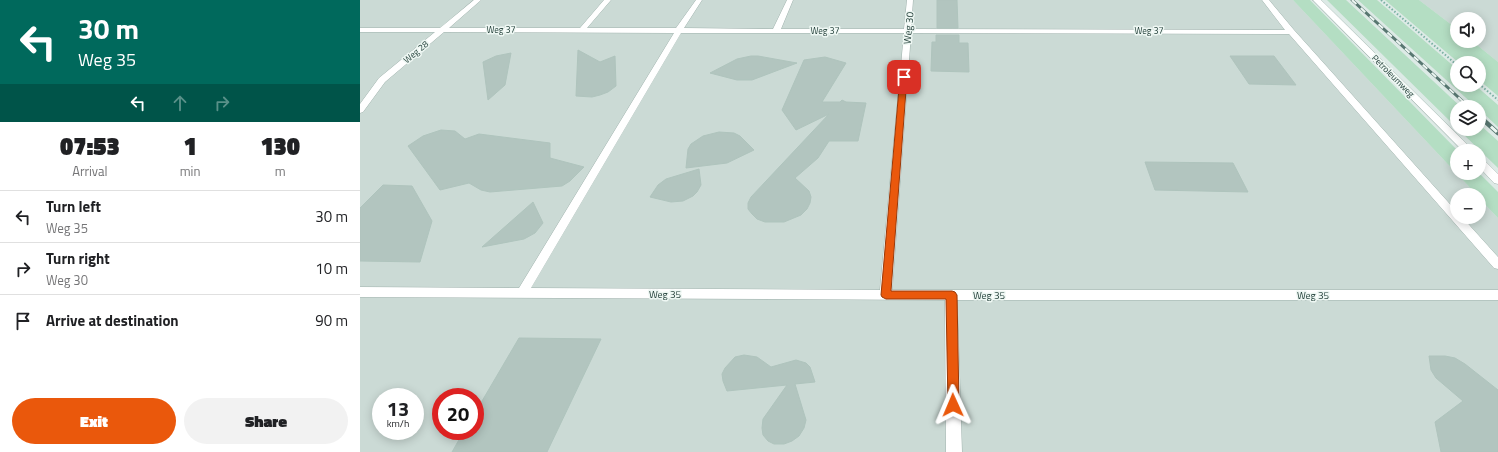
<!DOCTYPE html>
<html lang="en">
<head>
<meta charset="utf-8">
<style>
  :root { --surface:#fff; --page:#f2f2f2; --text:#202124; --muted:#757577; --line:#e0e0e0; --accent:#ea580c }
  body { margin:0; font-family:"Titillium Web",sans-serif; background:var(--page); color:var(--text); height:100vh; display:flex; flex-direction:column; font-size:15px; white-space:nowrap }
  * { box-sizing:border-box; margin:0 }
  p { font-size:13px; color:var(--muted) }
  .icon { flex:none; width:22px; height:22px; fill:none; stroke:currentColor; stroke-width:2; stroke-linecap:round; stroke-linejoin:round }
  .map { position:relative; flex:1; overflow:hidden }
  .details { display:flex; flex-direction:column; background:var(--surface); width:360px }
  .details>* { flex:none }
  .hud { background:#00695c; color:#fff; overflow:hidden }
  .buttons { position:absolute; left:1090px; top:12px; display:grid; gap:8px }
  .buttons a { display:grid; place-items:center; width:36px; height:36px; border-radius:50%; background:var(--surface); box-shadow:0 2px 10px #0003; font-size:20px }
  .speed { position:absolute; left:12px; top:388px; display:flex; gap:8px; font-size:20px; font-weight:700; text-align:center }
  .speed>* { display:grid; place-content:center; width:52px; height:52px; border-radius:50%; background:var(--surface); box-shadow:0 2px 10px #0003; line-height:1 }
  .speed small { font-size:10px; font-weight:400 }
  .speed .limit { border:6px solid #d22; background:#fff; color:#111 }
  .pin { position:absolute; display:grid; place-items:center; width:34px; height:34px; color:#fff; margin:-17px; border-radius:8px; box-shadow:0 2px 6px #0006 }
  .me { position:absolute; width:44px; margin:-22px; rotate:359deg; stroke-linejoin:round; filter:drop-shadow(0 0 3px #0008) }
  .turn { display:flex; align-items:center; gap:14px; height:84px; padding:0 12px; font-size:18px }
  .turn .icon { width:52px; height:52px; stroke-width:2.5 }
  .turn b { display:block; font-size:28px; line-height:34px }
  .lanes { display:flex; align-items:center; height:38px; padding:0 12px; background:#0003; justify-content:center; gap:20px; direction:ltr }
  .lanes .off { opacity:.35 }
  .eta { display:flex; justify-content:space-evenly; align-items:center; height:68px; text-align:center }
  .eta b { font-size:24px; font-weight:800; line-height:28px }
  .action { display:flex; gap:8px; margin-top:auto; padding:8px 12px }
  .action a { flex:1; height:46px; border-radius:24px; background:var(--accent); color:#fff; font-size:16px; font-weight:800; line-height:46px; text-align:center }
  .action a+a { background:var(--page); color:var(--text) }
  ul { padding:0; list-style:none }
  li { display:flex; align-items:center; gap:12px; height:52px; padding:0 12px; border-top:1px solid var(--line) }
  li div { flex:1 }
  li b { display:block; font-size:15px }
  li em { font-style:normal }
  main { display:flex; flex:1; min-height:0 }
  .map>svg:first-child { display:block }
  .built { fill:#cbdad5; fill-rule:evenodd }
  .green { fill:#b4dec3 }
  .building { fill:#b2c5bf; stroke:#afc4bd }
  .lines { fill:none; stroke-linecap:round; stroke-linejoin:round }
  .lane-casing { stroke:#a0b2ad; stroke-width:1 }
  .street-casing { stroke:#a0b2ad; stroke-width:1 }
  .path { stroke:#7bb0a4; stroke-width:2; stroke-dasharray:1.5 2; stroke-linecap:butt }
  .lane { fill:#fff; fill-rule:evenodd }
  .street { fill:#fff; fill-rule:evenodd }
  .rail-far1-casing { stroke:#587771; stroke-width:3 }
  .rail-casing { stroke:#587771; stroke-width:4.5 }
  .rail-far1 { stroke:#eef7f3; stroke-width:2; stroke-dasharray:6; stroke-linecap:butt }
  .rail { stroke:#eef7f3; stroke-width:3; stroke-dasharray:8; stroke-linecap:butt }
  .route { fill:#ea580c; stroke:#983908 }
  .labels { text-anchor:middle; stroke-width:3; stroke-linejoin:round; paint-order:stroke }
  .far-street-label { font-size:9px; fill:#1e3b35; stroke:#eef7f3 }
  .street-label { font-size:10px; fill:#1e3b35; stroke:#eef7f3 }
</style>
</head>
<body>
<main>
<section class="details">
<div class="hud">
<div class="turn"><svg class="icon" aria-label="left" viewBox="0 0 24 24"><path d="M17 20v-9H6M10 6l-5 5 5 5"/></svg><div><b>30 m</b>Weg 35</div></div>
<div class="lanes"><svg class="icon" aria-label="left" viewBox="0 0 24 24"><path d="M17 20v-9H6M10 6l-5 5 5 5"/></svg><svg class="icon off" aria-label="ahead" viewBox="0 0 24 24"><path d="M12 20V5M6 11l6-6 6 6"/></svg><svg class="icon off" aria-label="right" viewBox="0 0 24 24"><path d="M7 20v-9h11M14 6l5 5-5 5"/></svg></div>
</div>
<div class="eta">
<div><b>07:53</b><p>Arrival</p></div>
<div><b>1</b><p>min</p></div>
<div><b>130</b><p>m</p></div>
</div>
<ul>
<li><svg class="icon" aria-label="left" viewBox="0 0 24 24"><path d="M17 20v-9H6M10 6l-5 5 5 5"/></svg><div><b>Turn left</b><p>Weg 35</p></div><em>30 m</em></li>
<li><svg class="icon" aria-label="right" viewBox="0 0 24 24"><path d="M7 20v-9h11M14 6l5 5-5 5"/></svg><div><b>Turn right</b><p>Weg 30</p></div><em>10 m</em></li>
<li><svg class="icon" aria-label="arrive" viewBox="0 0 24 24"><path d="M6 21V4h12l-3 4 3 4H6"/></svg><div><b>Arrive at destination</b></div><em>90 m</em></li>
</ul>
<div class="action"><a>Exit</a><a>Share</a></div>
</section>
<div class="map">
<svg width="1138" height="452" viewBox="0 0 1138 452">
  <rect width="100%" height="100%" fill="#ddeae6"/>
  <g class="built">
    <path d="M0,0H933L1117,195H1097V217H1119V198L1138,218V452H0ZM21,397H55V431H21ZM81,397H115V431H81Z"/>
    <path d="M1059,0H1138V62L1112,41H1119V19H1097V29Z"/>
  </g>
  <g class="green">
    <path d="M933,0H950L1098,151L1097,173H1119L1138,192V218L1119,198V195H1117Z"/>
    <path d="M967,0H986L1101,107H1097V128Z"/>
    <path d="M998,0H1017L1097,69V85H1115L1138,105V127L1119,109V107H1116Z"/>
    <path d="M1025,0H1059L1097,29V41H1112L1138,62V96L1119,80V63H1099Z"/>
    <path d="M1119,124L1138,141V168L1098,129H1119Z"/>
  </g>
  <g class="building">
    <path d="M577,0H597L598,28H577Z"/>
    <path d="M576,35H599V43H608L609,72L571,71L572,42H576Z"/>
    <path d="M218,50L240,62L255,56L256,86L248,92L240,95L232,97L216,96Z"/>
    <path d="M151,53L145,85L128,100L123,62L136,56Z"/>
    <path d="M391,56H398L437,63L392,80H377L350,73L377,59Z"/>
    <path d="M870,56H914L936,85L889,84Z"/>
    <path d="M465,57L486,63L462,102H480L482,100L486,102L506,103L498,141H469L458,158L435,178L449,191L451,197L450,203L447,209L441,215L424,222H405L397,219L392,214L388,209V203L391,197L469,114L436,130L422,110L444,60Z"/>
    <path d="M81,130L95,131L105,139L119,134L190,143V158L224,167L210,181L202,186L130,192L121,190L109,183L80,190L48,146L63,136Z"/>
    <path d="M359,132L374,133L380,136L394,150L367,163L326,168L328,149L331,144L343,136Z"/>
    <path d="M785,162L873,163L888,192L795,190Z"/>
    <path d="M339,169L341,185L337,192L333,196L323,201L311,202L290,197L298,185L306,179Z"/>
    <path d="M23,185L52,186L72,221L60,262L0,261V208Z"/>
    <path d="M173,202L183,223L175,233L164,239L122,247Z"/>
    <path d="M159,338L241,339L187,452H92L104,431H115V413Z"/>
    <path d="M384,355L397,357L411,367L436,360L446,363L450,367L455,382L435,384L446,420L444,428L439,436L432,441L424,444H414L408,441L403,435L402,428L403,419L427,385L367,391L363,381L362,374L365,368L375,357Z"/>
    <path d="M1069,356H1085L1095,358L1105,364L1138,390V452H1081L1075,422L1103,401L1076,378L1071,370Z"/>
  </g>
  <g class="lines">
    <defs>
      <path id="lane" d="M114,0H121L89,28H220L244,0H251L227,28H316L336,0H342L324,28L413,29L427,0H433L421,29H544L547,0H553L551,29L925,30L902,0H909L934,30L1097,212V217H1102L1138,257V269L1134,268L929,34L551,33L532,290H1138V300H597L602,452H586L585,300L0,297V287L159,288L314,33L84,32L25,82L3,112L0,113V104L19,78L75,32H0V28H80ZM321,33H544L520,290L171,288Z"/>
      <g id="street">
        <path d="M953,0H961L1114,151H1103Z"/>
        <path d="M1119,158L1123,159L1138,174V184L1134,183L1119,167Z"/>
      </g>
    </defs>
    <use href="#lane" class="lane-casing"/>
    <use href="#street" class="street-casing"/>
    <g class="path">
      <path d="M1021,0L1097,65"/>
      <path d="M1119,84L1138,100"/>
    </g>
    <use href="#lane" class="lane"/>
    <use href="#street" class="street"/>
    <defs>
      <path id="rail-far1" d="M992,0L1109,107"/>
      <path id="rail" d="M1119,116L1138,133"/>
    </defs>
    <use href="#rail-far1" class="rail-far1-casing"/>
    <use href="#rail" class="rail-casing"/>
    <use href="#rail-far1" class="rail-far1"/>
    <use href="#rail" class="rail"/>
  </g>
  <path class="route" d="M544,75L547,77L531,291H592L595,292L597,295L599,405L598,409L593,410L589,409L588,405L586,299H526L522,297L521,295L540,77Z"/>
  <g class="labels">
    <g class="far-street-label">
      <text x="141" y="33">Weg 37</text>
      <text x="465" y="34">Weg 37</text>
      <text x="789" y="34">Weg 37</text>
      <text transform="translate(56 52) rotate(-40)" y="3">Weg 28</text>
      <text transform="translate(1033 76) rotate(45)" y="3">Petroleumweg</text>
    </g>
    <g class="street-label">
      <text transform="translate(548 28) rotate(-85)" y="4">Weg 30</text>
      <text x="305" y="298">Weg 35</text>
      <text x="629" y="299">Weg 35</text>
      <text x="953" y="299">Weg 35</text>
    </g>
  </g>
</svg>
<div class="buttons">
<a><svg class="icon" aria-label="sound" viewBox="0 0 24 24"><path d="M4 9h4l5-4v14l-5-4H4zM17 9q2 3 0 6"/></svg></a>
<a><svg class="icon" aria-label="search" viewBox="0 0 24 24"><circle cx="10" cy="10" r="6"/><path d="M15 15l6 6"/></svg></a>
<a><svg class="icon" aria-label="layers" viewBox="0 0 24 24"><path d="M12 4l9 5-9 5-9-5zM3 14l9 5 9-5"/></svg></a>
<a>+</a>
<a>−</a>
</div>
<div class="speed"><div>13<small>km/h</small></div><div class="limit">20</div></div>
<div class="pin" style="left:544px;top:77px;background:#d93025"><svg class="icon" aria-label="arrive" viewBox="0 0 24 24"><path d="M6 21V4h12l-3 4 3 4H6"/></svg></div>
<svg class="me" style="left:593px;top:405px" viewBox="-20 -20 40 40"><path d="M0-17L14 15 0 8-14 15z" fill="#ea580c" stroke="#fff" stroke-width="4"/></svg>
</div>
</main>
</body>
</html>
